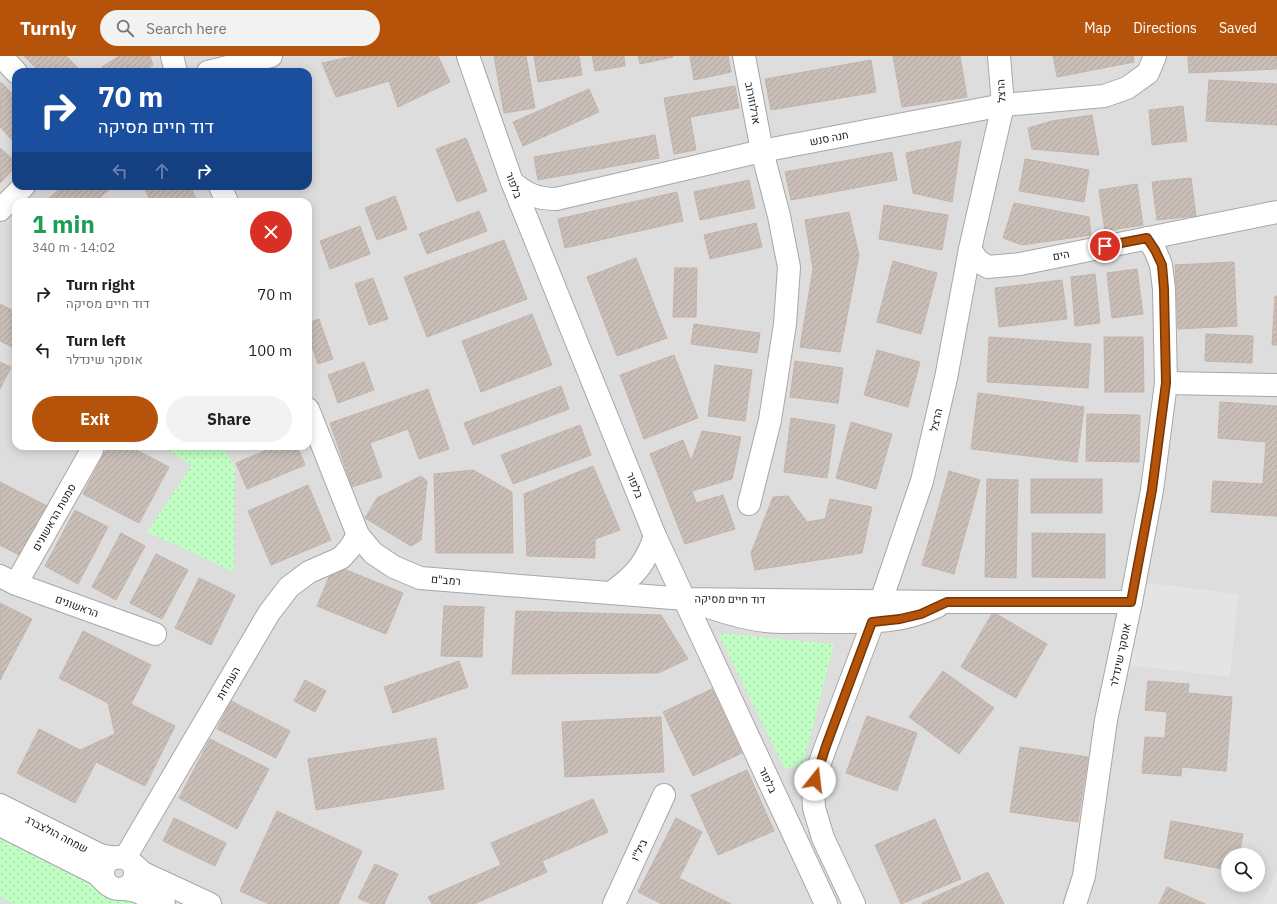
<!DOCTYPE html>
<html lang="en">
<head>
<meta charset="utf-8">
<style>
  :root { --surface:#fff; --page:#f2f2f2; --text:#202124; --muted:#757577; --accent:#b45309 }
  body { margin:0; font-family:"IBM Plex Sans",Heebo,sans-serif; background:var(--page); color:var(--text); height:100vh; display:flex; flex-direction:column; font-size:15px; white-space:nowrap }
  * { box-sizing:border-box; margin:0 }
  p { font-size:13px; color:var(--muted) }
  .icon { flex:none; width:22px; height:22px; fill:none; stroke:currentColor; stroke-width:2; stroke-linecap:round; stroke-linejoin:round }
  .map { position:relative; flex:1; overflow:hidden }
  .sheet { position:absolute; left:12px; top:142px; width:300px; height:252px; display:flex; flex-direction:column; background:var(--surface); border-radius:12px; box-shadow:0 2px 10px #0003 }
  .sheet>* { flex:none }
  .top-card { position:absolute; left:12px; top:12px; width:300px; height:122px; border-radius:12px; box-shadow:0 2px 10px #0003; background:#1a4fa0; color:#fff; overflow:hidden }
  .tools { position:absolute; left:1221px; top:792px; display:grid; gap:8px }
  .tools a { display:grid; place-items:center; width:44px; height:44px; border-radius:50%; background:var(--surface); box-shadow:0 2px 10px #0003; font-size:20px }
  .pin { position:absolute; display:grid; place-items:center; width:34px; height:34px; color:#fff; margin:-17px; border:2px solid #fff; border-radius:50%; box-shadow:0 1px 4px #0007 }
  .me { position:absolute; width:44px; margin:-22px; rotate:16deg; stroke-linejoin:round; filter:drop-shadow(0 0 3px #0008) }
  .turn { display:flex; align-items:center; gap:14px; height:84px; padding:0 20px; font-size:18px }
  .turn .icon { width:52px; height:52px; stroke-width:2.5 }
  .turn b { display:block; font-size:28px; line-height:34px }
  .lanes { display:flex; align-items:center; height:38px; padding:0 20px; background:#0003; justify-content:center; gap:20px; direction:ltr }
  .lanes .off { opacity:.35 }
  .round { display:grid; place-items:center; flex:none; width:42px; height:42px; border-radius:21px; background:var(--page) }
  .summary { display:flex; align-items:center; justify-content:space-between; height:68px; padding:0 20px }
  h1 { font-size:24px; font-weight:700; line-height:30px; color:#1e9e55 }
  .button { display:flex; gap:8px; margin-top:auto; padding:8px 20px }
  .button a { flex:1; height:46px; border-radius:24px; background:var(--accent); color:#fff; font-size:16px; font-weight:700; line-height:46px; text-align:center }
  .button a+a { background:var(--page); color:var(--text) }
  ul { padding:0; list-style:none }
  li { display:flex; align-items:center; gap:12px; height:56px; padding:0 20px }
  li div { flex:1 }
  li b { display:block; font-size:15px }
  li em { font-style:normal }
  header { display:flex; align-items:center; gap:24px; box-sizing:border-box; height:56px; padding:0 20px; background:var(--accent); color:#fff }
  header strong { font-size:19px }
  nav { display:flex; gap:22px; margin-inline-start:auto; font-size:14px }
  .search { width:280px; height:36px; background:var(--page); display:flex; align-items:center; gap:10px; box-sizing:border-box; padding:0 14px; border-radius:22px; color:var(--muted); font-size:15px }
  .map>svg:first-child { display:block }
  .residential { fill:#dedddd; fill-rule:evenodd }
  .park { fill:url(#park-dots) }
  .parking { fill:#e4e4e4 }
  .building { fill:url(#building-hatch); stroke:#c5b3a7 }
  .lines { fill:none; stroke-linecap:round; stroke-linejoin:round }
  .minor-casing { stroke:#a7a7a7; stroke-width:24 }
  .minor { stroke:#fff; stroke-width:22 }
  .route-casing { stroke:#753606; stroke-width:10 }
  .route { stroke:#b45309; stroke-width:7 }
  .labels { text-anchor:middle; stroke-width:3; stroke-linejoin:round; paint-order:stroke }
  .street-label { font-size:11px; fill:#202020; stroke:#fff }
</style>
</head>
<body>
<header>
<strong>Turnly</strong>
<div class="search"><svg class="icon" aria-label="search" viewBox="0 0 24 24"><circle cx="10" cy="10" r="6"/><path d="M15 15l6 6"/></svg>Search here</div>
<nav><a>Map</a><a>Directions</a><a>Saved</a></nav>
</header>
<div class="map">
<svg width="1277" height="848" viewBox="0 0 1277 848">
  <defs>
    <pattern id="park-dots" width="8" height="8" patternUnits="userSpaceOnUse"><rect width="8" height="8" fill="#c0fec3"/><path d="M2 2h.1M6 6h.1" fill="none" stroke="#a5d9a7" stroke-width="1.8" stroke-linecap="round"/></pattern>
    <pattern id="building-hatch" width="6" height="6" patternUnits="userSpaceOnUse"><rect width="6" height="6" fill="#cabfb8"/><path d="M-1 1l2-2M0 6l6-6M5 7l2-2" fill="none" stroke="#ada49e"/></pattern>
  </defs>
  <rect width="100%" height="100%" fill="#f1ede6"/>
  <path class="residential" d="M0,0H1277V848H0ZM16,16H308V130H16ZM16,146H308V390H16ZM1228,799H1258V829H1228Z"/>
  <g class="park">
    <path d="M160,390H223L235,413L234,516L147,476L192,409Z"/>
    <path d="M718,577L834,588L803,709L785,713Z"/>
    <path d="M0,778L149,848H14L0,841Z"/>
  </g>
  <g class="parking">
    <path d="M1142,526L1238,538L1230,621L1127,609Z"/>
    <path d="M1277,816V848H1262Z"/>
  </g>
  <g class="building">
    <path d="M24,0H66L82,16H40Z"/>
    <path d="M119,0H150L153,9L143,16H105L102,11Z"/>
    <path d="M355,0H438L450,26L398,51L389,25L336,41L322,7Z"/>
    <path d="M494,0H526L535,52L504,57Z"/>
    <path d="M534,0H579L582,19L538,26Z"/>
    <path d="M592,0H624L625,10L595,15Z"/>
    <path d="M638,0H673V1L640,8Z"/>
    <path d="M690,0H728L731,16L694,24Z"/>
    <path d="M893,0H960L967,41L902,51Z"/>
    <path d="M1053,0H1133L1134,6L1057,21Z"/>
    <path d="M1188,0H1277V13L1189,17Z"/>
    <path d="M871,4L876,36L771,54L765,23Z"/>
    <path d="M1209,24L1277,28V69L1206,65Z"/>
    <path d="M1,26L16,42V88L0,71Z"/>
    <path d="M735,30L739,52L690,61L696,94L674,98L664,42Z"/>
    <path d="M589,33L599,56L523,90L513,66Z"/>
    <path d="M1183,50L1187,85L1152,89L1149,54Z"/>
    <path d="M1092,59L1099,99L1032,93L1028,72L1052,65Z"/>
    <path d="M655,79L659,102L538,124L534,101Z"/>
    <path d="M466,82L487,135L457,146L436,93Z"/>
    <path d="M961,85L952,146L913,137L906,97Z"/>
    <path d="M0,92L16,106V110L0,127Z"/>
    <path d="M892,96L897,124L791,144L785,116Z"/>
    <path d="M1025,103L1089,114L1084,146L1019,135Z"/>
    <path d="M1191,122L1196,160L1157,164L1152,126Z"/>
    <path d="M749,124L755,152L700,164L694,136Z"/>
    <path d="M1137,128L1143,169L1105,175L1099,134Z"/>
    <path d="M63,130H113L95,146H45Z"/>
    <path d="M151,130H190L197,145L194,146H151L145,133Z"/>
    <path d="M677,136L683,165L565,192L558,163Z"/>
    <path d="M395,140L407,173L377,184L365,152Z"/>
    <path d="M1014,147L1089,161L1091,179L1022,189L1003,182Z"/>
    <path d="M884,149L948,159L942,194L879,183Z"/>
    <path d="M479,155L487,175L427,198L419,178Z"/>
    <path d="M849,156L859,199L840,296L800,291L813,213L805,164Z"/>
    <path d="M756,167L762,191L710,203L704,179Z"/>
    <path d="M360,170L370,198L330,213L320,185Z"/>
    <path d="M504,184L527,243L427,281L404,221Z"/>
    <path d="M636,202L667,282L617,300L587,221Z"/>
    <path d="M893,205L937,217L921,278L877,266Z"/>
    <path d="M1234,206L1237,270L1178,273L1175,209Z"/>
    <path d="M675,212H697L696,261H673Z"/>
    <path d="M1137,213L1143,258L1112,262L1107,217Z"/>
    <path d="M1095,218L1100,267L1075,270L1071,221Z"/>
    <path d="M373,222L388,263L369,269L355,228Z"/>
    <path d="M1062,224L1067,263L999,271L995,232Z"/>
    <path d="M1275,240H1277V289H1272Z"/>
    <path d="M0,248L16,256V293L0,285Z"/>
    <path d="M532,258L552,309L481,336L462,285Z"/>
    <path d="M319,263L333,303L318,308L308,279V267Z"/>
    <path d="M694,268L760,277L757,297L691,288Z"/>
    <path d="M1206,278L1253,280L1252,307L1205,305Z"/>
    <path d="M989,281L1091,288L1088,332L987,326Z"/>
    <path d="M1104,281H1143L1144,336H1105Z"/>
    <path d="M877,294L920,306L908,351L864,339Z"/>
    <path d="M674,299L698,362L644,383L620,319Z"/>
    <path d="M795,305L843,312L838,347L790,341Z"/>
    <path d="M0,306L11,311L0,333Z"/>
    <path d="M364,306L374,334L338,347L328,319Z"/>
    <path d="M715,309L752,314L745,365L708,360Z"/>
    <path d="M561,330L569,353L473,389L464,367Z"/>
    <path d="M428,333L449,393L419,403L408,373L370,387L382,421L352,431L330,367Z"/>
    <path d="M978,337L1084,351L1077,406L971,393Z"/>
    <path d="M1220,346L1277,350V460L1211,456L1213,425L1263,428L1266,386L1218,382Z"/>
    <path d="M1087,358L1140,359L1139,406L1086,405Z"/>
    <path d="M791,362L835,369L827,422L784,416Z"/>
    <path d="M851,366L892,378L876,433L836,422Z"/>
    <path d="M580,369L591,399L513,428L501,399Z"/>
    <path d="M702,375L741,381L732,423L692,435L696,447L723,439L735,473L685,488L650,398L683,384L691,405Z"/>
    <path d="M108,390H129L169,411L139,467L83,438Z"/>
    <path d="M276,390H297L305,409L247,433L236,407Z"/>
    <path d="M593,410L620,474L595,483V502L527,500L524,438Z"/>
    <path d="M473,414L512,436L513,497H436L434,418Z"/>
    <path d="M949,415L980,424L954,518L922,509Z"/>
    <path d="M421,420L427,425L421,484L411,490L365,462L377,442Z"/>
    <path d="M987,423L1018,424L1016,522L985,521Z"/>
    <rect x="1031" y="423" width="71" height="34"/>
    <path d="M0,426L47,450L21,500L0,489Z"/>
    <path d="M308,429L331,484L271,509L248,455Z"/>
    <path d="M788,440L807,466L825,463L830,443L872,451L862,497L755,514L751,497L773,441Z"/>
    <path d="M75,454L108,471L78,528L45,510Z"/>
    <path d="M121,477L145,490L116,544L92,531Z"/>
    <path d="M1032,477L1105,478V522L1032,521Z"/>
    <path d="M156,498L188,514L162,563L130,547Z"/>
    <path d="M334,509L403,537L386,578L317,550Z"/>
    <path d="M199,522L235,539L211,589L175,572Z"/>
    <path d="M0,547L32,563L0,624Z"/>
    <path d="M444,550L484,551L482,601L441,600Z"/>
    <path d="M516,555L661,559L688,603L658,617L512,618Z"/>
    <path d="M993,556L1047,588L1016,642L961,611Z"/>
    <path d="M83,575L151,609L131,648L175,670L145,730L96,706L75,747L17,717L39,673L80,694L115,678L108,647L59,622Z"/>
    <path d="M459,605L468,631L393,657L384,631Z"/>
    <path d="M943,615L994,652L959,698L909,661Z"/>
    <path d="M305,624L326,635L315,656L294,645Z"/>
    <path d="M1148,625L1189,628L1188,637L1232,641L1226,715L1182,711L1181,720L1142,717L1145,681L1165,682L1167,656L1145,654Z"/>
    <path d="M712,633L742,697L693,720L663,656Z"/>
    <path d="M231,645L290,675L276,702L217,673Z"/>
    <path d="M867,660L917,677L897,735L846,717Z"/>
    <path d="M661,661L664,716L565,721L562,666Z"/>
    <path d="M436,682L444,733L316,754L308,703Z"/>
    <path d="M210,683L269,713L237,773L179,742Z"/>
    <path d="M1020,691L1088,701L1078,766L1010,756Z"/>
    <path d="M747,714L774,775L718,799L691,739Z"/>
    <path d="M593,743L608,776L542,805L547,816L474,848H432L428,841L501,809L491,787Z"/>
    <path d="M277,755L362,795L338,848H269L240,835Z"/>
    <path d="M174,762L226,787L215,810L163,785Z"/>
    <path d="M676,762L702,776L679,822L731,848H662L638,836Z"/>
    <path d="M935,763L961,823L901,848L875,789Z"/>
    <path d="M1171,765L1243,778L1239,799H1228V814L1164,802Z"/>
    <path d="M375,808L398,818L384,848H372L358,842Z"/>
    <path d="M988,816L1004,848H923L922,847Z"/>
    <path d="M1167,831L1205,848H1159Z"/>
  </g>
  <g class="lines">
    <defs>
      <g id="minor">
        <path d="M1,0L16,16"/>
        <path d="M172,0L176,16"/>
        <path d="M468,0L512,126L655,480L826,848"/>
        <path d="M744,0L762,95L779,160L789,211L785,268L770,364L749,448"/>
        <path d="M208,16L271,0"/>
        <path d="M512,126C527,138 536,143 556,143L762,95L1003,49L1104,40L1127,32L1148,17L1155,0"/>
        <path d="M220,130L227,146"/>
        <path d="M0,154L24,130"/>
        <path d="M1147,182L1155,194L1161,209L1164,233L1166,327"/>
        <path d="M970,193L978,205L988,211L1020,208L1277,156"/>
        <path d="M308,353L358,479L373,497L394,511L420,522L685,543L947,546H1131"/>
        <path d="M0,520L16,528L155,578"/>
        <path d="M16,528L92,394"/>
        <path d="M611,537C635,519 645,509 655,480"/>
        <path d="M703,549C723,556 744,563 766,565C786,567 807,565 827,566C869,566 899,568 938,550"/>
        <path d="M0,749L96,797L103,800L117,802"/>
        <path d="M0,769L97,818L107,828"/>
        <circle cx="119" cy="817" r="16"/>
        <path d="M125,802L269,557L289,531L309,516L341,502L350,492L358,479"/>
        <path d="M133,808L143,817L210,848"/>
        <path d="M124,833L136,835L164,848"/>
        <path d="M614,848L664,739"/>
        <path d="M854,848L823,782L814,752L813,733L817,715L826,690L881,545L922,425L946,322L970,193L1003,49L999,0"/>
        <path d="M1075,848L1084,820L1106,664L1131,546L1152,434L1166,327L1277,329"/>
      </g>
    </defs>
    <use href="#minor" class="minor-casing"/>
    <use href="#minor" class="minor"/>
  </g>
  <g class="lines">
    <defs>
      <path id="route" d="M815,724L826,690L872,566L900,563L921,558L947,546H1131L1152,434L1166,327L1164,233L1162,209L1155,194L1147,182L1105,190"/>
    </defs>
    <use href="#route" class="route-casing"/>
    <use href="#route" class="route"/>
  </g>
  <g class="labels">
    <g class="street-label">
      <text transform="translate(1001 35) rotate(-93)" y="4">הרצל</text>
      <text transform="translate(753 47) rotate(79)" y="4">ארלוזורוב</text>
      <text transform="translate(829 82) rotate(-11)" y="4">חנה סנש</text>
      <text transform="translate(514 129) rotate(69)" y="4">בלפור</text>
      <text transform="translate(1061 199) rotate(-11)" y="4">הים</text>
      <text transform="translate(936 364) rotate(-77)" y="4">הרצל</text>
      <text transform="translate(635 429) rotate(68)" y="4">בלפור</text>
      <text transform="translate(54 461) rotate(-60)" y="4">סמטת הראשונים</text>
      <text transform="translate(446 524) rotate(5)" y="4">רמב"ם</text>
      <text transform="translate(730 543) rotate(1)" y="4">דוד חיים מסיקה</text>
      <text transform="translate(77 550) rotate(20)" y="4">הראשונים</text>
      <text transform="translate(1120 599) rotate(-78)" y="4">אוסקר שינדלר</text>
      <text transform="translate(228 627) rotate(-60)" y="4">העמדות</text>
      <text transform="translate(768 724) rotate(65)" y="4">בלפור</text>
      <text transform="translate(57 778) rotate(27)" y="4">שמחה הולצברג</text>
      <text transform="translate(639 794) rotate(-65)" y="4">ביל"ו</text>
    </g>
  </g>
</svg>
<div class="tools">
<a><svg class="icon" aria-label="search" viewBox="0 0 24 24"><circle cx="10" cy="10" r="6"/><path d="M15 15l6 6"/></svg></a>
</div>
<div class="pin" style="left:1105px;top:190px;background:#d93025"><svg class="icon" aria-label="arrive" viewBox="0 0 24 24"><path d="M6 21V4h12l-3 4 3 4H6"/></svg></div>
<svg class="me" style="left:815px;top:724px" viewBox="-20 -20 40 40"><circle r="19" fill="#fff"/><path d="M0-13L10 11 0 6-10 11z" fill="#b45309"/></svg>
<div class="top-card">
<div class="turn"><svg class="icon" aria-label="right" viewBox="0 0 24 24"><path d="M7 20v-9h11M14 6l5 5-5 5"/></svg><div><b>70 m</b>דוד חיים מסיקה</div></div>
<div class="lanes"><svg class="icon off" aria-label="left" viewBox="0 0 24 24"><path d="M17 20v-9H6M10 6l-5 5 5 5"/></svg><svg class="icon off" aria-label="ahead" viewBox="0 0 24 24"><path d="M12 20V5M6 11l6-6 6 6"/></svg><svg class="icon" aria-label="right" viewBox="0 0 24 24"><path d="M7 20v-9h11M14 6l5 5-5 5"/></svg></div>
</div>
<section class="sheet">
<div class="summary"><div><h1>1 min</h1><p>340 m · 14:02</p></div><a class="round" style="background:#d93025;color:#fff"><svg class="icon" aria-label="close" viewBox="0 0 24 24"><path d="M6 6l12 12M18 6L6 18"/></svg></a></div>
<ul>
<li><svg class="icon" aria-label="right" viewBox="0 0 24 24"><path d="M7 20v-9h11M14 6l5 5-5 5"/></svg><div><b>Turn right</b><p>דוד חיים מסיקה</p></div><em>70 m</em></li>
<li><svg class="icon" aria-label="left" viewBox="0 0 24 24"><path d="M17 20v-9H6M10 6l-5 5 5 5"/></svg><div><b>Turn left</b><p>אוסקר שינדלר</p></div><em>100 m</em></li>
</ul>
<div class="button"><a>Exit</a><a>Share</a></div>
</section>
</div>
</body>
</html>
